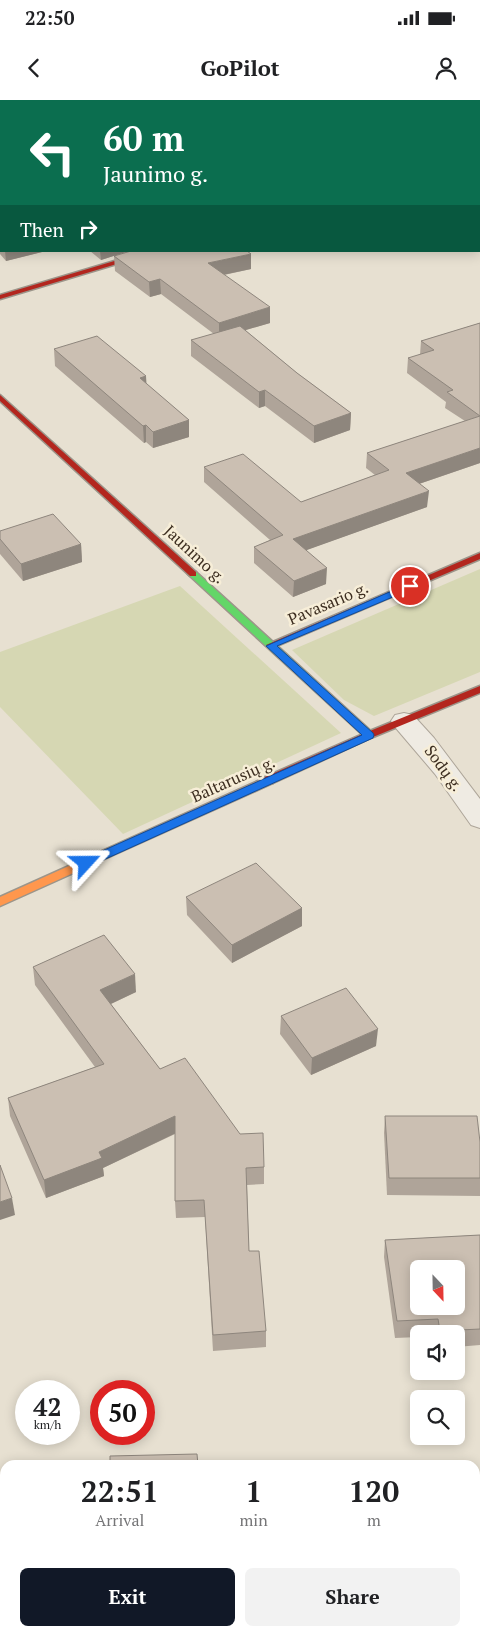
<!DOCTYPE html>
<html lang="en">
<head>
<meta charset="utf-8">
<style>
  :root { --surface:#fff; --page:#f2f2f2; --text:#202124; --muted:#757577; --accent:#111827 }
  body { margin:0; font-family:"PT Serif",serif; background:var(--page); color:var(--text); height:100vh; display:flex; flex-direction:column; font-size:19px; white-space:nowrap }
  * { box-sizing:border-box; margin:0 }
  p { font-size:16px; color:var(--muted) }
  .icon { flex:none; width:28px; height:28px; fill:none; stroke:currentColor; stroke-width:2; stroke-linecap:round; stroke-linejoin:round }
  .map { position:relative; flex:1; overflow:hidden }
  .drawer { position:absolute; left:0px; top:1360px; width:480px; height:176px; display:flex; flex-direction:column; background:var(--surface); border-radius:15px 15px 0 0; box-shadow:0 2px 12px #0003 }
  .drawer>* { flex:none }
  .guide { position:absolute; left:0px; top:0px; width:480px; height:152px; box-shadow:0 2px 12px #0003; background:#0b6e4f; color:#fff; overflow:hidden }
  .needle { width:32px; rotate:158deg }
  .tools { position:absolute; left:410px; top:1160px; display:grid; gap:10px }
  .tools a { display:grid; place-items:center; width:55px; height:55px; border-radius:8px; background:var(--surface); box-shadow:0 2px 12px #0003; font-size:25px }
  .speed { position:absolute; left:15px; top:1280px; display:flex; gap:10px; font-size:25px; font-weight:700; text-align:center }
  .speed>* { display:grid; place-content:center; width:65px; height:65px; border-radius:50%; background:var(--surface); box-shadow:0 2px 12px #0003; line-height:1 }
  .speed small { font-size:12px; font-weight:400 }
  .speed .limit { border:8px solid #d22; background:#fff; color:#111 }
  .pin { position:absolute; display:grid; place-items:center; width:42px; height:42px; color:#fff; margin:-21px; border:2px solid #fff; border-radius:50%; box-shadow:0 1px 5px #0007 }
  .me { position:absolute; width:55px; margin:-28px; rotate:66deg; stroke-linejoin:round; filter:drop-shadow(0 0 4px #0008) }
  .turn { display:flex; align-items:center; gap:18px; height:105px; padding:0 20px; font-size:22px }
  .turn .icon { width:65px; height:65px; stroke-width:2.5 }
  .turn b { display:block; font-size:35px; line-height:42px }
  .then { display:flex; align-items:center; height:48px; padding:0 20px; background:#0003; gap:10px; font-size:19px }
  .eta { display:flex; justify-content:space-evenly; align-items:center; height:85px; text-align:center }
  .eta b { font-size:30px; font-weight:800; line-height:35px }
  .action { display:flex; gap:10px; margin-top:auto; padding:10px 20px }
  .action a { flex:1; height:58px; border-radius:8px; background:var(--accent); color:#fff; font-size:20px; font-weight:800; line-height:58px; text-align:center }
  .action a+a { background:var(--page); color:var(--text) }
  .status { display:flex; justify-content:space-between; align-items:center; height:35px; padding:0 25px; background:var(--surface); direction:ltr }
  .status svg { height:14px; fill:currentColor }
  header { display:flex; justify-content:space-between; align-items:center; height:65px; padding:0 20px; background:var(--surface); font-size:22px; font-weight:800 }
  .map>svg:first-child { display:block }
  .green { fill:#d6d7b3 }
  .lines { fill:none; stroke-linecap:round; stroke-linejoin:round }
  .street-casing { stroke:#ada599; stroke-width:2 }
  .fast-casing { stroke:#9c958a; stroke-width:3 }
  .slow-casing { stroke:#9c958a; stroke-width:3 }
  .jam-casing { stroke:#9c958a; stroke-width:3 }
  .street { fill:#efebe3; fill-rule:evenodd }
  .fast { fill:#63d668; fill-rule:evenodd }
  .slow { fill:#ff974d; fill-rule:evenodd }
  .jam { fill:#b3261e; fill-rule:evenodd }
  .wall { fill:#afa499 }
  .shaded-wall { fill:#8e867d }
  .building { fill:#cbbfb2; stroke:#8e867d; fill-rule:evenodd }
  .route { fill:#1a73e8; stroke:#114b97 }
  .labels { text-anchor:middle; stroke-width:5; stroke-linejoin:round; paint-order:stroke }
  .street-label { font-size:16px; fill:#3d2e20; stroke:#f7eed8 }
</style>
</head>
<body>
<div class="status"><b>22:50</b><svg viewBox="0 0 49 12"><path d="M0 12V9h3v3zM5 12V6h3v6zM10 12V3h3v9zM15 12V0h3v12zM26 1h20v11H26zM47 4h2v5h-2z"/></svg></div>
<header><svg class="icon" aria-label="back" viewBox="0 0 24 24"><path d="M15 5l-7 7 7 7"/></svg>GoPilot<svg class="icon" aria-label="person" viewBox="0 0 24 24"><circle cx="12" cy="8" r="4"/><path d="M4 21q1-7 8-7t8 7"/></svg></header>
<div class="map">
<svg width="480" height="1536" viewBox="0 0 480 1536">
  <rect width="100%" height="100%" fill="#e7e0d1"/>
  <g class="green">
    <path d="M480,469V572L374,616L344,600L292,550Z"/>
    <path d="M180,486L341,633L123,734L0,607V552Z"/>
  </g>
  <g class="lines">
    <defs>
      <path id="street" d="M404,613L413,615L434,638L480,699V728L471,725L435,674L395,627L391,621L395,615Z"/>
      <path id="fast" d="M193,471L196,472L373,633L374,635L373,637H365L190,476L188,474Z"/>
      <path id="slow" d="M269,676L274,680L273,683L0,806V797Z"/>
      <g id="jam">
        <path d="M148,151H160L0,199V195Z"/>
        <path d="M0,295L196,472V476H190L0,301Z"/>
        <path d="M480,453V459L274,547L271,548L266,545Z"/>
        <path d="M480,586V593L373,637L273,683L269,684L264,680L265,677L365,633Z"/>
      </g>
    </defs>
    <use href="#street" class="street-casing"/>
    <use href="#fast" class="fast-casing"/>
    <use href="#slow" class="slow-casing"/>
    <use href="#jam" class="jam-casing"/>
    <use href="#street" class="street"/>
    <use href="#fast" class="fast"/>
    <use href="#slow" class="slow"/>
    <use href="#jam" class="jam"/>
  </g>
  <g class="wall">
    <path d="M0,61L1,63V151H46L6,161L0,154Z"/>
    <path d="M480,66V106L479,105V67Z"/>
    <path d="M90,151H129L101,160Z"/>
    <path d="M114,156L251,169L224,175L270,223L245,230L297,273L351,313L350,330L314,343L265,306L259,308L191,256V240L214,234L161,194L150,197L115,171Z"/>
    <path d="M480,223V363L419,384L427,407L306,450L326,484L293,497L254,463V447L270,440L204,382V367L301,402L375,375L366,368L367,353L465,321L445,308L446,302L407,273L408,258L420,255L421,241Z"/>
    <path d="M54,249L146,276V284L189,320V337L153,348L146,342L144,343L55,266Z"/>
    <path d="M0,431L81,444L82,462L23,481L0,454Z"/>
    <path d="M186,797L302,808V826L232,863L187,815Z"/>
    <path d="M33,867L136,892L111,904L160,969L264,1067V1084L247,1085L249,1151L266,1231V1247L213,1251L205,1117L176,1118L175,1101V1034L103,1068L104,1076L46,1098L10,1016L8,998L95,967L35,885Z"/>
    <path d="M281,916L376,946L311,975L280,934Z"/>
    <path d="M385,1016L480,1042V1096L387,1095L384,1033Z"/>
    <path d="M480,1135V1245L456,1247V1234H419V1237L395,1238L384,1157L385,1140Z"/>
  </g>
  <g class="shaded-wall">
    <path d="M5,151H46L6,161Z"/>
    <path d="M100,151H129L101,160Z"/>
    <path d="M251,154V169L208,178V163Z"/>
    <path d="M160,179L161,194L150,197L149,182Z"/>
    <path d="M270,207V223L219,238V223Z"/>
    <path d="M146,276L147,293L140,278Z"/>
    <path d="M265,290V306L259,308V292Z"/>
    <path d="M351,313L350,330L314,343V326Z"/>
    <path d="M189,320V337L153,348V332Z"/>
    <path d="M146,325V342L144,343L143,326Z"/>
    <path d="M480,348V363L404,389L406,373Z"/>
    <path d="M429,391L427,407L293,455V439Z"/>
    <path d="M81,444L82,462L23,481L21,464Z"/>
    <path d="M327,468L326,484L293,497L294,481Z"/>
    <path d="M302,808V826L232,863V845Z"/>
    <path d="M135,874L136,892L102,908L100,890Z"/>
    <path d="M378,929L376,946L311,975L312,958Z"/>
    <path d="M175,1016L176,1033L103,1068L104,1076L46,1098L44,1080L99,1052Z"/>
    <path d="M12,1098L15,1115L0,1120V1102Z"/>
    <path d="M32,1531H35V1536H31Z"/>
  </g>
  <g class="building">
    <path d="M0,61L1,63V142L0,141Z"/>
    <path d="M480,66V93L479,92V67Z"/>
    <path d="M131,151H247L251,154L208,163L270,207L219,223L160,179L149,182L114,156Z"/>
    <path d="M480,223V316L447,292L453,290L408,258L434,250L421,241Z"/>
    <path d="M240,226L297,273L351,313L314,326L265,290L259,292L191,240Z"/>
    <path d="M97,236L146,276L140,278L189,320L153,332L146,325L143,326L54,249Z"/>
    <path d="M480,316V348L406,373L429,391L293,439L327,468L294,481L254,447L283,435L204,367L243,354L301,402L389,370L367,353Z"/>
    <path d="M53,414L81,444L21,464L0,439V431Z"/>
    <path d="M256,763L302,808L232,845L186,797Z"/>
    <path d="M104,835L135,874L100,890L160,969L185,958L240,1034L263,1033L264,1067L246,1068L249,1151H259L266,1231L213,1235L204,1100L175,1101V1016L99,1052L102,1058L44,1080L8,998L104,964L33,867Z"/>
    <path d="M346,888L378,929L312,958L281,916Z"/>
    <path d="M385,1016H477L480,1042V1078H389Z"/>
    <path d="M0,1065L12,1098L0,1102Z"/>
    <path d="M480,1135V1229L440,1231L438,1219L397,1221L385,1140ZM419,1169H456V1206H419Z"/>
    <path d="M197,1354L198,1365H110V1356Z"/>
    <path d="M5,1507V1531H32L31,1536H0V1508Z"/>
    <path d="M107,1531H203V1536H106Z"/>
  </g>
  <path class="route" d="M410,483L415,486L414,488L277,546L373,633L374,635L373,638L90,766H82L81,763L82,760L362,635L266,546Z"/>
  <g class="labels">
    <g class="street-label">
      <text transform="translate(195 454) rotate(43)" y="6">Jaunimo g.</text>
      <text transform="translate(328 503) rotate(-23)" y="6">Pavasario g.</text>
      <text transform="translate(444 668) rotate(54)" y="6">Sodų g.</text>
      <text transform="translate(233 679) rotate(-24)" y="6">Baltarusių g.</text>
    </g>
  </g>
</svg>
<div class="tools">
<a><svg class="needle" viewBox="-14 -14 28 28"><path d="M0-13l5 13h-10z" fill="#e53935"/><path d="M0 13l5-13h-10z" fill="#757577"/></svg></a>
<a><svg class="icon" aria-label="sound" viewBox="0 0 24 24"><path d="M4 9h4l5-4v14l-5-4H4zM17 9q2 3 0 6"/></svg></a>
<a><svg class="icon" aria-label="search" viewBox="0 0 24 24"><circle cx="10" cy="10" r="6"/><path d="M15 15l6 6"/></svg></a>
</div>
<div class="speed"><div>42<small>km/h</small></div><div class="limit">50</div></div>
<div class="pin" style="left:410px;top:486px;background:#d93025"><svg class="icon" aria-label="arrive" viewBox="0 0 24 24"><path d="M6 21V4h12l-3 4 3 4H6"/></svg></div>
<svg class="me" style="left:86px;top:763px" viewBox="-20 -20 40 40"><path d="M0-17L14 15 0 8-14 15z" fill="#1a73e8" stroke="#fff" stroke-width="4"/></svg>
<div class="guide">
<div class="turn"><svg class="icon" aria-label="left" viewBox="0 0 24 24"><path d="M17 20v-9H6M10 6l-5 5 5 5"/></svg><div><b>60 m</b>Jaunimo g.</div></div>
<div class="then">Then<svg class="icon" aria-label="right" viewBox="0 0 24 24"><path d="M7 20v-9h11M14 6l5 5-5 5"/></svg></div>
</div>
<section class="drawer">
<div class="eta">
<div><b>22:51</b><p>Arrival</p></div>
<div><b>1</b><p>min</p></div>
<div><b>120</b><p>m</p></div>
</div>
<div class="action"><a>Exit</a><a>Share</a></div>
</section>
</div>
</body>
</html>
